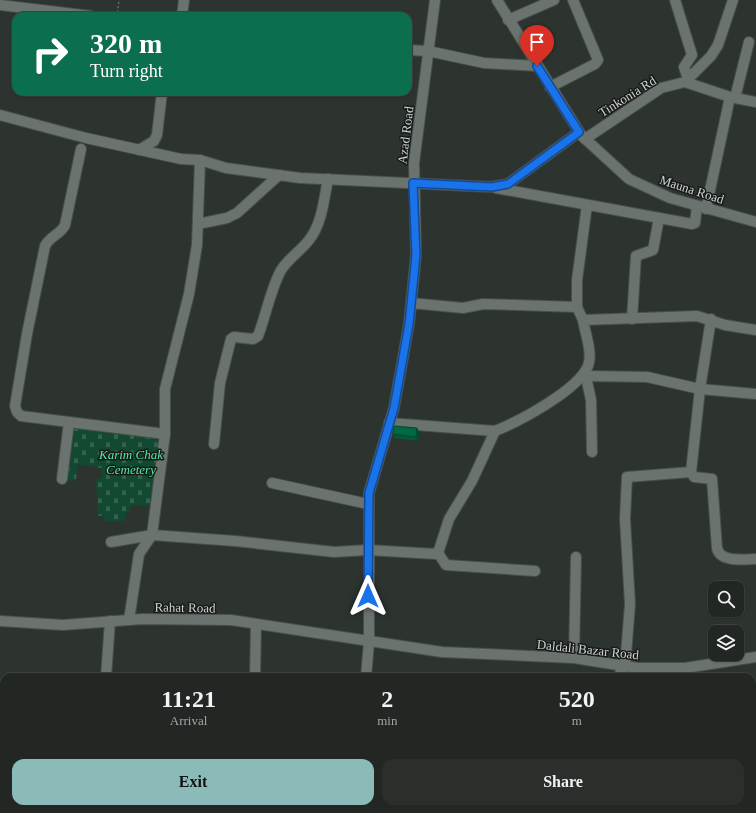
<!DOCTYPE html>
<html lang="en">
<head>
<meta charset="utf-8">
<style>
  :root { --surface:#222724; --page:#2a2f2c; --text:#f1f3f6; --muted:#a2a5a6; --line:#3f4441; --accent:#8bbbb9 }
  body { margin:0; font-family:Georgia,serif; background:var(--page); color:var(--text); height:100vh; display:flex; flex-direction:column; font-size:15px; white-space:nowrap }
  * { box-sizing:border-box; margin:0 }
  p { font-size:13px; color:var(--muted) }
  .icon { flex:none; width:22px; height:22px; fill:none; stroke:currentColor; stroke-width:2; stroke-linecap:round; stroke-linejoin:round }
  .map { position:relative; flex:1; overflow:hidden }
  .details { position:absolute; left:0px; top:673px; width:756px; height:140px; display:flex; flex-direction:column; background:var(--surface); border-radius:12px 12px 0 0; box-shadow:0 1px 3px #0004,0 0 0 1px var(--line) }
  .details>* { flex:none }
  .hud { position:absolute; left:12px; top:12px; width:400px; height:84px; border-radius:12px; box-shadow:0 1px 3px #0004,0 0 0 1px var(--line); background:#0b6e4f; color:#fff; overflow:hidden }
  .buttons { position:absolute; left:708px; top:581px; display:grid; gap:8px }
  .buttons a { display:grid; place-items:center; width:36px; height:36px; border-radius:8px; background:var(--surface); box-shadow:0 1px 3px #0004,0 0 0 1px var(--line); font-size:20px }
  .pin { position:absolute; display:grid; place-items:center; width:34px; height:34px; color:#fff; margin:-41px -17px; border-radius:50% 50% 50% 0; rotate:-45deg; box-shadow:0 0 4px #0007 }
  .pin .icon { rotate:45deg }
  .me { position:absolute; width:44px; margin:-22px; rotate:0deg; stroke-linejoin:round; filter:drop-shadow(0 0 3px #0008) }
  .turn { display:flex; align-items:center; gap:14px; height:84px; padding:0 12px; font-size:18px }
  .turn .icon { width:52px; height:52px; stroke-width:2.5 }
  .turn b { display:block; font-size:28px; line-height:34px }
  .eta { display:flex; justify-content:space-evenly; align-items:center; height:68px; text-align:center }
  .eta b { font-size:24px; font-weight:700; line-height:28px }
  .primary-button { display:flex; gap:8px; margin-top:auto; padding:8px 12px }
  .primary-button a { flex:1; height:46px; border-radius:12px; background:var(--accent); color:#111; font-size:16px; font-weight:700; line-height:46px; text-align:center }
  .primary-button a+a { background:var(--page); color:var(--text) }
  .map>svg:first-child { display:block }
  .cemetery { fill:url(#cemetery-stones) }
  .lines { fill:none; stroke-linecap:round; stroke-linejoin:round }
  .street-casing { stroke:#494f4c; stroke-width:12 }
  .secondary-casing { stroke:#494f4c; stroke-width:12 }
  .path { stroke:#676d6a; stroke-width:1.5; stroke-dasharray:2 2; stroke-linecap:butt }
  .street { stroke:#6b736e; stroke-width:10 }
  .secondary { stroke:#6b736e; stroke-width:10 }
  .wall { fill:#025a3a }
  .shaded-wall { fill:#014a30 }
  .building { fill:#026944; stroke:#014a30 }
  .route-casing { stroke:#114b97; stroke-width:10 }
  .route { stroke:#1a73e8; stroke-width:7 }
  .labels { text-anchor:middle; stroke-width:3; stroke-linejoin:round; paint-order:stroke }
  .street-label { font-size:13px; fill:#cfd3d1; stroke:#181b19 }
  .park-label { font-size:13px; font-style:italic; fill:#54e9a7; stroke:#181b19 }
</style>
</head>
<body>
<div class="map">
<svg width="756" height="813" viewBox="0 0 756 813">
  <defs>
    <pattern id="cemetery-stones" width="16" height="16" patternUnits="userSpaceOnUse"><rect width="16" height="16" fill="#124931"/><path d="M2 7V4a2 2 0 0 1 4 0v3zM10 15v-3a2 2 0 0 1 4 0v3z" fill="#33624e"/></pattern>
  </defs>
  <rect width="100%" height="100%" fill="#2d3430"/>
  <path class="cemetery" d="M69,422L165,434L156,505H130V513H125V521H105L104,516H98L96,479L102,478V468H95L94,466L77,465L76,481L62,479Z"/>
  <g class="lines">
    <defs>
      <g id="street">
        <path d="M675,0L692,55L684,67L688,79"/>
        <path d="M0,5L91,16"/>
        <path d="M182,16L184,0"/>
        <path d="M508,20L554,0"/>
        <path d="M408,50L428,51L484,63L537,66"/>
        <path d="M685,82L711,56L718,45L733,0"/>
        <path d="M550,87L595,64L598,60L573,0"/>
        <path d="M735,98L749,42"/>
        <path d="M0,115L86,138L181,159L200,160L226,168L300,178L492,187L508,184L579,132"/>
        <path d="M585,139L661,88L685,82L730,97L756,102"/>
        <path d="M81,149L65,225C61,234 50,236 45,246L27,334L15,406L17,412L21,416L165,434"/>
        <path d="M139,150L154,141L157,135L162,92"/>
        <path d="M496,188L692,224L695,223L697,206"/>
        <path d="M706,209L730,97"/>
        <path d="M198,224L227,218L237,213L279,175"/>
        <path d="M411,303L463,308L483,304L577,307"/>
        <path d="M632,319L636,256L653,250L659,218"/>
        <path d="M711,319L700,389L691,472L694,477L712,479L717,548C720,563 745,559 756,559"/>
        <path d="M583,320L577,307V280L587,205"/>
        <path d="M585,372L591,400L592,452"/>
        <path d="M586,376L647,377L700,389L756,394"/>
        <path d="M389,423L495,431C520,421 578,390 588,366C593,353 585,333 583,320L697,316L725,325L756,330"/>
        <path d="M214,444L220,383L231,339L234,337L253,339L258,336C266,315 270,292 280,272C287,259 300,252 309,240C322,224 324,199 328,179"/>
        <path d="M62,479L69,422"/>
        <path d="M272,483L368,504"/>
        <path d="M111,542L152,535L235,541L334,552L368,550L436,554L439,550L449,519L472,481L495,431"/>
        <path d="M438,553L446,565L535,571"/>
        <path d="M129,620L139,554L152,535L165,434V389L189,294L197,245L200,160"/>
        <path d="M0,621L63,625L142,619L231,620L442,652L574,658L637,668H685L756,657"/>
        <path d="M574,658L576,557"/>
        <path d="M625,667L630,604L625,519L627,477L691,472"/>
        <path d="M106,677L110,621"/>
        <path d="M255,677L256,624"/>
        <path d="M620,677L621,667"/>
        <path d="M0,753H4"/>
        <path d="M145,809L158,813"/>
        <path d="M243,813V809"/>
      </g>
      <g id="secondary">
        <path d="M497,0L581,135L629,179L670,198L756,222"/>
        <path d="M366,677L369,642V493L394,408L409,324L416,255L414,163L435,0"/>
        <path d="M355,813L356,809"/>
      </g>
    </defs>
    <use href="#street" class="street-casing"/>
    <use href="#secondary" class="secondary-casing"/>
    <path class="path" d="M117,16L119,0"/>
    <use href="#street" class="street"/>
    <use href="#secondary" class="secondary"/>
  </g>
  <path class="wall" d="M417,428L419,432L418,441L394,438L393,434Z"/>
  <path class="shaded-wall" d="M417,428L419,432L418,441L416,437Z"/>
  <path class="building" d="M394,426L417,428L416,437L393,434Z"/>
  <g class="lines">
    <defs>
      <path id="route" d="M368,596L369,493L394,408L409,324L416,255L413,183L492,187L508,184L579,132L537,66"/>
    </defs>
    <use href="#route" class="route-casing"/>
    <use href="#route" class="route"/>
  </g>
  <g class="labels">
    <g class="street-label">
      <text transform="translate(627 96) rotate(-32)" y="5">Tinkonia Rd</text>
      <text transform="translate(405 135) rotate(-83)" y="5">Azad Road</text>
      <text transform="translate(692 189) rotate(18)" y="5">Mauna Road</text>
      <text transform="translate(185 607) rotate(1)" y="5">Rahat Road</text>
      <text transform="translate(588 649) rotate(6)" y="5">Daldali Bazar Road</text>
    </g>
    <g class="park-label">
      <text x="131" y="459">Karim Chak<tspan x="131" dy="15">Cemetery</tspan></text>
    </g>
  </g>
</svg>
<div class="buttons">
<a><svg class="icon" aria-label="search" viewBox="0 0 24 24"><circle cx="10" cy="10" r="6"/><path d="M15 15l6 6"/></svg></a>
<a><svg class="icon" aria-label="layers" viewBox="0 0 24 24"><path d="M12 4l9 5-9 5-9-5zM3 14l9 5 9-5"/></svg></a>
</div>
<div class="pin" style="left:537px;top:66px;background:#d93025"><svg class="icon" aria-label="arrive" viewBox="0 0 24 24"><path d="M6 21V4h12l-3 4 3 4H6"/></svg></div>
<svg class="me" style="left:368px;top:596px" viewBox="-20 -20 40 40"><path d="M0-17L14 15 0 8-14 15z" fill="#1a73e8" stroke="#fff" stroke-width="4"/></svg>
<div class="hud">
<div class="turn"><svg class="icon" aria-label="right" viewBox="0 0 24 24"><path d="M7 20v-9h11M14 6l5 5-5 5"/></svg><div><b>320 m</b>Turn right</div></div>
</div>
<section class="details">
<div class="eta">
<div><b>11:21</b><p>Arrival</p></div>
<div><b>2</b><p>min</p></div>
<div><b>520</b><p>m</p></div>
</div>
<div class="primary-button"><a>Exit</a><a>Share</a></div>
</section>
</div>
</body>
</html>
